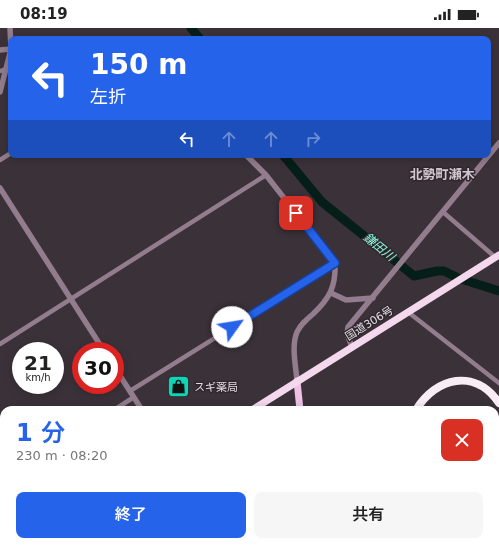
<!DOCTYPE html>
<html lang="ja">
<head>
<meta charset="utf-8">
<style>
  :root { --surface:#fff; --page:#f6f6f6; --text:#222; --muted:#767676; --accent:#2563eb }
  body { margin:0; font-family:"DejaVu Sans","Noto Sans JP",sans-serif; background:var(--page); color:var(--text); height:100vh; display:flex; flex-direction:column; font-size:15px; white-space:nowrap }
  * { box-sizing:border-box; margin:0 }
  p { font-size:13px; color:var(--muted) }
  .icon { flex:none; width:22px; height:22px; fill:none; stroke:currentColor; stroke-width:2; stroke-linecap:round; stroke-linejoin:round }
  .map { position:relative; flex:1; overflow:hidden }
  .side { position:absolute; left:0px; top:378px; width:499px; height:140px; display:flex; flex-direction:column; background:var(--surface); border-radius:12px 12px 0 0; box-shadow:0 2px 10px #0003 }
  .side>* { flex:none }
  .guide { position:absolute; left:8px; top:8px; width:483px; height:122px; border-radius:8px; box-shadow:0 2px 10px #0003; background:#2563eb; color:#fff; overflow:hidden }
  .speed { position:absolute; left:12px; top:314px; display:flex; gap:8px; font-size:20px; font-weight:700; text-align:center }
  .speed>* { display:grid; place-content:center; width:52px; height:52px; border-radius:50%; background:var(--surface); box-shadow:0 2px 10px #0003; line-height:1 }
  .speed small { font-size:10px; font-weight:400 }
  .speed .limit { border:6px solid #d22; background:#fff; color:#111 }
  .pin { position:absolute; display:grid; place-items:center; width:34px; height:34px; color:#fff; margin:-17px; border-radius:8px; box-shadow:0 2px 6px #0006 }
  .me { position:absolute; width:44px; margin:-22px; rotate:58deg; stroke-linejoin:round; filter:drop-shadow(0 0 3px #0008) }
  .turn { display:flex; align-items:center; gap:14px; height:84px; padding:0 16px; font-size:18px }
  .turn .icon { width:52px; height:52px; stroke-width:2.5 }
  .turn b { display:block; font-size:28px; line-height:34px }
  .lanes { display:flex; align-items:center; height:38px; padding:0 16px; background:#0003; justify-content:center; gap:20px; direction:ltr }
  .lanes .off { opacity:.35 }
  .round { display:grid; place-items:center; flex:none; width:42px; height:42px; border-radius:8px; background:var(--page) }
  .summary { display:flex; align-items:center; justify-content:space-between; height:68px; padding:0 16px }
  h1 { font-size:24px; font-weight:600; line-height:30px; color:var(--accent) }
  .cta { display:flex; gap:8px; margin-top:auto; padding:8px 16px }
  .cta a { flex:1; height:46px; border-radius:8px; background:var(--accent); color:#fff; font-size:16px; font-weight:600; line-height:46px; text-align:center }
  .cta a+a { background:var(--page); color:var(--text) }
  .status { display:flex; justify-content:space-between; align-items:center; height:28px; padding:0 20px; background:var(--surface); direction:ltr }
  .status svg { height:11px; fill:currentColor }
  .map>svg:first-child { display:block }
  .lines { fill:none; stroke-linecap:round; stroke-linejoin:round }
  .river { stroke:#061e18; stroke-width:9 }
  .minor { stroke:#927c8d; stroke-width:4.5 }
  .tertiary { stroke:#927c8d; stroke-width:5.5 }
  .primary { stroke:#efc2e5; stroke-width:7 }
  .trunk { stroke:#f4d8ed; stroke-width:7 }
  .motorway { stroke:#f8edf5; stroke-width:8 }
  .route-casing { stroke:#184099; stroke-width:10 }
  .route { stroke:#2563eb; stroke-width:7 }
  .labels { text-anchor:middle; stroke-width:3; stroke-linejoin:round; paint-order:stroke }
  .street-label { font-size:11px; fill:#e1dce0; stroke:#31282f }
  .poi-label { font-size:11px; fill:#e1dce0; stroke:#31282f; text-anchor:start }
  .water-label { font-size:12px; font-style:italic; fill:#8bfce1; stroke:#31282f }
  .quarter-label { font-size:13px; font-weight:bold; fill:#d2c7d0; stroke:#31282f }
</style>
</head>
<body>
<div class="status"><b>08:19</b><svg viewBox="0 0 49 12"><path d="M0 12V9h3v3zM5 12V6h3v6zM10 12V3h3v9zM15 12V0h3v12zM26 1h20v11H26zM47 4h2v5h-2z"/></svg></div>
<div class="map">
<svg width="499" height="518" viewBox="0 0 499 518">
  <rect width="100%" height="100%" fill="#3b3239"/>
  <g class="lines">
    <g class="river">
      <path d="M191,0L200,11"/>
      <path d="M283,127L322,174L414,248L437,243H444L458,250L499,263"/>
    </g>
    <g class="minor">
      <path d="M0,43L7,41"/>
      <path d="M0,132L11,125"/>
      <path d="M443,184L495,229"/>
      <path d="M408,284L499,355"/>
      <path d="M0,316L266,147"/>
      <path d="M130,363L335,235"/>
      <path d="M114,382L134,369"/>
      <path d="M286,382V381"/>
      <path d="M0,441L4,447"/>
      <path d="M213,518L215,514"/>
    </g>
    <g class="tertiary">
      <path d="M0,22L11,21"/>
      <path d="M0,64L11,21L10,0"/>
      <path d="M246,127L266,147L335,235C336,258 330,270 313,286C306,292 301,296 297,304C291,319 296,338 297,353"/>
      <path d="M0,160L104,323"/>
      <path d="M331,265L346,272L373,270"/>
      <path d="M352,319L347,306L348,299L499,115"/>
      <path d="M115,340L142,382"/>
      <path d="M460,514L468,518"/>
    </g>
    <g class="primary">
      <path d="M297,353L300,382"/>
      <path d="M315,514L316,518"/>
    </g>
    <g class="trunk">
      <path d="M252,382L499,227"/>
      <path d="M37,518L43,514"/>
    </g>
    <g class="motorway">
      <path d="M416,382C436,349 475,340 499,375"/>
      <path d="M491,514L492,518"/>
      <path d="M172,518L183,514"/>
      <path d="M200,518L211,514"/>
    </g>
  </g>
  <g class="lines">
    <defs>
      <path id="route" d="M232,299L335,235L296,185"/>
    </defs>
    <use href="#route" class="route-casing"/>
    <use href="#route" class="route"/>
  </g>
  <defs>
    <symbol id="shop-square" viewBox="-11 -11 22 22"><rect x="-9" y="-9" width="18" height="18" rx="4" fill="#0dd5b5" stroke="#31282f"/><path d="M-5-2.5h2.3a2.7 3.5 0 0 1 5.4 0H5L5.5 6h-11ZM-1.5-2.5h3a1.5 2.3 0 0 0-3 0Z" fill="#111"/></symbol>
  </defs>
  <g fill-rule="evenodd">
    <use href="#shop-square" x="166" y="346" width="25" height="25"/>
  </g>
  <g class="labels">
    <g class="street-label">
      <text transform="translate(369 295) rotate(-32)" y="4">国道306号</text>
    </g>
    <g class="poi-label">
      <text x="194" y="363">スギ薬局</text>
    </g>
    <g class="water-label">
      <text transform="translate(379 219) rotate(39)" y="4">鎌田川</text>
    </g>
    <g class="quarter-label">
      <text x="442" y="151">北勢町瀬木</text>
    </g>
  </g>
</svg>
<div class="speed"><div>21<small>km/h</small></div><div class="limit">30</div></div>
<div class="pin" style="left:296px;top:185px;background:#d93025"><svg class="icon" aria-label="arrive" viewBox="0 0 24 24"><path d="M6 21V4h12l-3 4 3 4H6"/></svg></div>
<svg class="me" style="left:232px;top:299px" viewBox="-20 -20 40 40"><circle r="19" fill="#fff"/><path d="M0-13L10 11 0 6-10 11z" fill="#2563eb"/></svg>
<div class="guide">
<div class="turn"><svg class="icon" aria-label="left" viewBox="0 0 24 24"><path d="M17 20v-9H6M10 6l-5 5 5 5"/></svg><div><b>150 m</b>左折</div></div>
<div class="lanes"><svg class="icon" aria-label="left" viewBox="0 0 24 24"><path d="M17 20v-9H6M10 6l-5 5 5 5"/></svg><svg class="icon off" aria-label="ahead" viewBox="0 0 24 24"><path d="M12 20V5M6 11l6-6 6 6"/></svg><svg class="icon off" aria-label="ahead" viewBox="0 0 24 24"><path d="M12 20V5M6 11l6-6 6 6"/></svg><svg class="icon off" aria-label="right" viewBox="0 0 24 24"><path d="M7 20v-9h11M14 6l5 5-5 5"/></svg></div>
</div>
<section class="side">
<div class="summary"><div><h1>1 分</h1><p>230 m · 08:20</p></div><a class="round" style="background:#d93025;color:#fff"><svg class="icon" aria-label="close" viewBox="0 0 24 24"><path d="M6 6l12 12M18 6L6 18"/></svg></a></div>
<div class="cta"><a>終了</a><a>共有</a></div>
</section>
</div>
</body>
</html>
